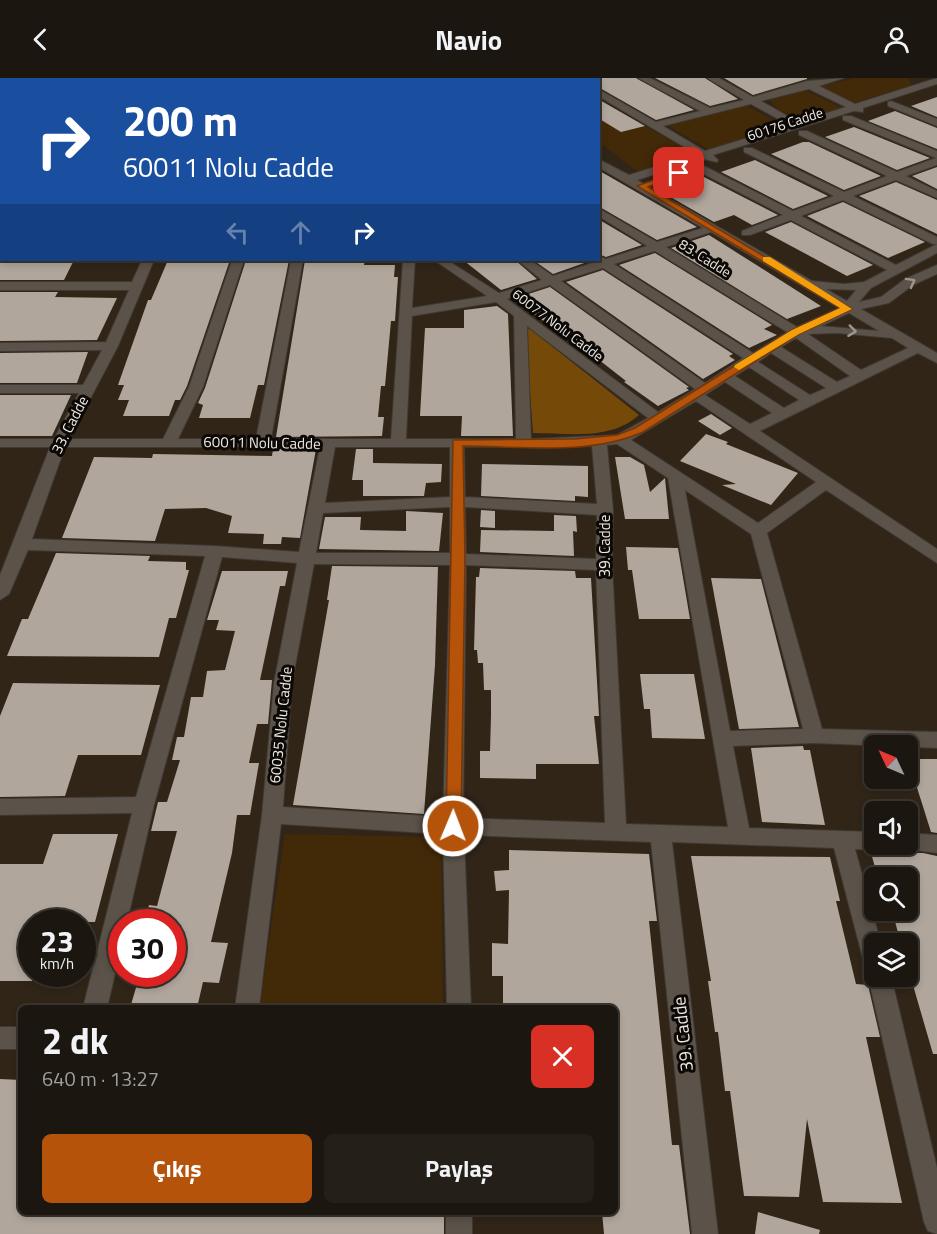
<!DOCTYPE html>
<html lang="tr">
<head>
<meta charset="utf-8">
<style>
  :root { --surface:#1b1610; --page:#241f19; --text:#f1f3f6; --muted:#a09f9f; --line:#393530; --accent:#b45309 }
  body { margin:0; font-family:"Titillium Web",sans-serif; background:var(--page); color:var(--text); height:100vh; display:flex; flex-direction:column; font-size:22px; white-space:nowrap }
  * { box-sizing:border-box; margin:0 }
  p { font-size:20px; color:var(--muted) }
  .icon { flex:none; width:33px; height:33px; fill:none; stroke:currentColor; stroke-width:2; stroke-linecap:round; stroke-linejoin:round }
  .map { position:relative; flex:1; overflow:hidden }
  .panel { position:absolute; left:18px; top:927px; width:600px; height:210px; display:flex; flex-direction:column; background:var(--surface); border-radius:9px; box-shadow:0 3px 9px #0003,0 0 0 2px var(--line) }
  .panel>* { flex:none }
  .hud { position:absolute; left:0px; top:0px; width:600px; height:183px; box-shadow:0 3px 9px #0003,0 0 0 2px var(--line); background:#1a4fa0; color:#fff; overflow:hidden }
  .needle { width:39px; rotate:314deg }
  .tools { position:absolute; left:864px; top:657px; display:grid; gap:12px }
  .tools a { display:grid; place-items:center; width:54px; height:54px; border-radius:9px; background:var(--surface); box-shadow:0 3px 9px #0003,0 0 0 2px var(--line); font-size:30px }
  .speed { position:absolute; left:18px; top:831px; display:flex; gap:12px; font-size:30px; font-weight:700; text-align:center }
  .speed>* { display:grid; place-content:center; width:78px; height:78px; border-radius:50%; background:var(--surface); box-shadow:0 3px 9px #0003,0 0 0 2px var(--line); line-height:1 }
  .speed small { font-size:15px; font-weight:400 }
  .speed .limit { border:9px solid #d22; background:#fff; color:#111 }
  .pin { position:absolute; display:grid; place-items:center; width:51px; height:51px; color:#fff; margin:-26px; border-radius:12px; box-shadow:0 3px 9px #0006 }
  .me { position:absolute; width:66px; margin:-33px; rotate:1deg; stroke-linejoin:round; filter:drop-shadow(0 0 4px #0008) }
  .turn { display:flex; align-items:center; gap:21px; height:126px; padding:0 24px; font-size:27px }
  .turn .icon { width:78px; height:78px; stroke-width:2.5 }
  .turn b { display:block; font-size:42px; line-height:51px }
  .lanes { display:flex; align-items:center; height:57px; padding:0 24px; background:#0003; justify-content:center; gap:30px; direction:ltr }
  .lanes .off { opacity:.35 }
  .round { display:grid; place-items:center; flex:none; width:63px; height:63px; border-radius:9px; background:var(--page) }
  .summary { display:flex; align-items:center; justify-content:space-between; height:102px; padding:0 24px }
  h1 { font-size:36px; font-weight:700; line-height:45px }
  .button { display:flex; gap:12px; margin-top:auto; padding:12px 24px }
  .button a { flex:1; height:69px; border-radius:9px; background:var(--accent); color:#fff; font-size:24px; font-weight:700; line-height:69px; text-align:center }
  .button a+a { background:var(--page); color:var(--text) }
  header { display:flex; justify-content:space-between; align-items:center; height:78px; padding:0 24px; background:var(--surface); font-size:27px; font-weight:700 }
  .map>svg:first-child { display:block }
  .built { fill:#312518; fill-rule:evenodd }
  .green { fill:#422908 }
  .forest { fill:#754907 }
  .building { fill:#b0a69c }
  .lines { fill:none; stroke-linecap:round; stroke-linejoin:round }
  .minor-casing { stroke:#3e3934; stroke-width:2 }
  .minor { fill:#5b5249; fill-rule:evenodd }
  .oneway { stroke:#9d968e }
  .route { fill:#b45309; stroke:#753606; stroke-width:1.5 }
  .slow { fill:#f59e0b }
  .labels { text-anchor:middle; stroke-width:6; stroke-linejoin:round; paint-order:stroke }
  .far-street-label { font-size:14px; fill:#eee9e3; stroke:#0b0805 }
  .street-label { font-size:15px; fill:#eee9e3; stroke:#0b0805 }
  .near-street-label { font-size:18px; fill:#eee9e3; stroke:#0b0805 }
</style>
</head>
<body>
<header><svg class="icon" aria-label="back" viewBox="0 0 24 24"><path d="M15 5l-7 7 7 7"/></svg>Navio<svg class="icon" aria-label="person" viewBox="0 0 24 24"><circle cx="12" cy="8" r="4"/><path d="M4 21q1-7 8-7t8 7"/></svg></header>
<div class="map">
<svg width="937" height="1156" viewBox="0 0 937 1156">
  <rect width="100%" height="100%" fill="#241d15"/>
  <path class="built" d="M0,0H937V1156H0ZM2,2H598V182H2ZM874,668H908V700H874ZM874,734H908V766H874ZM874,800H908V832H874ZM32,844H82V896H32ZM122,844H172V896H122ZM874,866H908V898H874ZM21,930H615V1134H21Z"/>
  <g class="green">
    <path d="M855,0H908L912,7L855,24L821,8Z"/>
    <path d="M805,12L842,30L808,42L779,33L770,22Z"/>
    <path d="M599,22L696,77L639,94L599,64Z"/>
    <path d="M745,27L787,49L709,72L667,47Z"/>
    <path d="M285,756L441,759L443,930H259Z"/>
  </g>
  <path class="forest" d="M525,247L639,337C610,363 568,355 533,355Z"/>
  <g class="building">
    <path d="M598,0H636L694,32L656,42L598,9Z"/>
    <path d="M655,0H705L738,21L710,28Z"/>
    <path d="M724,0H807V1L753,17Z"/>
    <path d="M937,19V39L911,28Z"/>
    <path d="M598,21L645,48L621,54L598,40Z"/>
    <path d="M895,33L937,50V71L868,43Z"/>
    <path d="M854,49L930,80L897,92L825,59Z"/>
    <path d="M803,64H809L881,98L844,112L771,76Z"/>
    <path d="M755,82L828,118L793,131L721,94Z"/>
    <path d="M937,89V111L912,98Z"/>
    <path d="M598,92L697,149L657,162L598,128Z"/>
    <path d="M702,98L778,137L752,147L734,137L714,144L660,113Z"/>
    <path d="M896,104L937,122V156L859,118Z"/>
    <path d="M843,124L925,164L888,180L807,138Z"/>
    <path d="M598,141L642,167L606,179L598,176Z"/>
    <path d="M791,144L873,187L847,198L765,154Z"/>
    <path d="M709,157L821,228L787,241L671,170Z"/>
    <path d="M655,175L772,247L764,251L777,257L749,270L619,187Z"/>
    <path d="M34,182H74L64,202H0V185H32Z"/>
    <path d="M168,182H230L187,308L180,322H175L169,338H123L129,322H118L124,307H118L148,222H151Z"/>
    <path d="M246,182H289L264,307H258L250,340H199L203,327L198,325L205,310Z"/>
    <path d="M305,182H365L364,187H395L394,199H398L395,243H391L385,308H381L378,339H384L382,358L276,359Z"/>
    <path d="M463,182H515L537,201L501,212Z"/>
    <path d="M533,182H590V183L553,196Z"/>
    <path d="M603,192L733,276L729,278L735,282L703,301L566,204Z"/>
    <path d="M550,209L689,309L686,310L689,312L658,328L624,304L626,303L603,285L513,221Z"/>
    <path d="M0,214H58L55,219L117,220L97,262L0,263Z"/>
    <path d="M497,228L508,236L513,358H461L462,338H420L425,250H464V232Z"/>
    <path d="M88,274L77,305H0V275Z"/>
    <path d="M0,317H71L52,358H0Z"/>
    <path d="M711,336L732,350L720,357L698,343Z"/>
    <path d="M706,356L728,364L726,366L798,395L771,427L722,407L736,406L680,383Z"/>
    <path d="M273,371H316L300,460L282,459L281,466H263L264,456L228,455L232,438L206,430L165,431L155,463L62,460L94,379L152,380L153,376L272,378Z"/>
    <path d="M356,371H373V385L442,386L441,404L426,405L424,418H363V402H352Z"/>
    <path d="M615,379H630L644,387L650,414L665,400L669,441H625Z"/>
    <path d="M482,386L588,388V419L575,418V423L481,418Z"/>
    <path d="M481,432L495,433V450L480,449Z"/>
    <path d="M406,433L443,435L439,473L319,471L325,439H361L360,452L406,453Z"/>
    <path d="M554,437L576,438L577,454L573,453L574,478L480,474L481,452L554,453Z"/>
    <path d="M626,469L678,470L690,541H639L632,492H628Z"/>
    <path d="M56,475L150,478L148,483L186,484V492H189L176,540H169L159,579L7,578L22,541H28Z"/>
    <path d="M332,488L438,489L435,587L424,736L293,727L329,522H327Z"/>
    <path d="M480,490L575,493L576,500H591L599,638H594L599,686H536V701L480,700V673H490L491,638V612H484L483,585H478L477,572H474L476,499H479Z"/>
    <path d="M222,493H288L285,508H280L260,602H272L268,646H257L249,685H259L250,737H237L232,775L211,864L228,865L219,905L203,904L197,930H130L140,896H172V844H144L149,827L157,828L177,753H151L158,724H167L180,682H172L177,659H184L191,619H203L207,593L225,592L235,553L216,552L219,542H207Z"/>
    <path d="M711,500L761,501L799,649L739,651Z"/>
    <path d="M640,596H694L705,661L652,660L650,631H644Z"/>
    <path d="M13,605L160,607L141,677H78L65,718L0,719V638Z"/>
    <path d="M803,668L804,672H810L825,747L762,744L751,670Z"/>
    <path d="M908,681H937V755L931,754Z"/>
    <path d="M53,756H118L95,844H32V903H0V786H43Z"/>
    <path d="M509,772L649,776L657,843H649L672,1067H679L690,1156H604L602,1134H615V930H503V898H492V865L508,866L509,812L496,813L494,793L509,792Z"/>
    <path d="M871,775H923L937,778V976H933L908,890V866H901L892,832H908V800H878Z"/>
    <path d="M691,778L830,779L840,823H836L856,906L868,907L880,959H866L902,1125L823,1124L807,1041L799,1119L744,1118L730,1013H725L718,954H715L708,903H711Z"/>
    <path d="M0,1001L21,1002V1134H444V1156H0Z"/>
    <path d="M758,1134L820,1152L819,1156H755Z"/>
  </g>
  <g class="lines">
    <defs>
      <g id="minor">
        <path d="M59,0H69L70,2H60Z"/>
        <rect x="111" y="0" width="10" height="2"/>
        <rect x="204" y="0" width="10" height="2"/>
        <rect x="304" y="0" width="10" height="2"/>
        <path d="M389,0H406L388,2Z"/>
        <path d="M480,0H490L491,2H481Z"/>
        <path d="M568,0H578L579,2H569Z"/>
        <path d="M638,0H650L710,30L744,22L707,0H719L753,19L807,3L844,0L819,8L855,26L937,0V6L863,30V34L854,33L713,77L718,82L717,84L703,81L637,102L812,203L844,206L864,204L887,192L791,142L750,157H742V153L783,137L694,91V87H702L793,133L834,118L744,74V70H752L844,114L887,98L799,57V53H807L897,94L936,80L843,42V38H851L937,73V87L906,98L937,113V120L896,102L853,118L937,159V175L871,210L859,224L881,219L905,201L937,187V196L913,207L889,225L861,231L937,275V285L918,275L760,353L937,471V485L826,412L767,455L822,651L937,654V670L814,665L733,668L749,750L874,754V766H883L874,772L855,771L881,866H874V898H891L937,1090V1156L928,1153L924,1144L868,898L871,890L866,888L863,881L834,770L672,764L718,1156H692L651,764L464,757L471,930H447L443,756L281,746L259,930H235L262,737L274,605L297,485L222,479L154,727L127,844H122V866L107,930H83L132,735L0,737V721L136,719L205,478L28,472L9,516L0,522V497L50,369H0V361H54L79,315H0V307H83L102,272L0,273V265L106,264L129,212H0V204H132L142,182H154L118,268L69,361H163L189,309L232,182H244L203,309L178,361H256L291,182H303L271,361H391L403,182H415L412,230L487,218L434,182H447L499,215L542,202L517,182H530L553,198L595,184L592,182H598V178L606,181L647,168L598,138V130L657,164L703,150L598,89V81L629,97L696,76L598,18V11L656,44L700,33ZM809,11L846,29L798,44L761,23ZM751,26L789,47L705,73L663,48ZM843,122L933,166H937L896,187L801,138ZM711,154L839,230L797,249L666,169ZM655,173L787,254L753,275L614,186ZM603,190L743,280L705,305L561,203ZM550,207L695,311L658,334L507,221ZM826,211L856,212L847,223ZM496,224L514,238L516,361H406L412,238ZM849,235L879,253L821,248ZM527,248L648,340L617,357L531,361ZM837,255L892,260L908,270L861,292L808,256ZM796,260L850,298L837,304L781,269ZM771,275L826,310L810,317L758,284ZM749,289L799,322L784,330L735,298ZM725,304L772,335L750,346L705,317ZM696,323L816,404L758,445L631,362ZM617,366L668,400L728,749L626,746L612,487L613,432L607,367ZM592,368L597,426L465,419L464,369ZM65,369H320L299,474L215,468L32,461ZM335,369H450V419L325,425ZM685,412L751,456L803,651L730,653ZM450,429V475H316L323,435ZM465,429L597,437L596,481L466,476ZM314,486L450,487L443,739L283,729L292,605ZM466,487L596,492L605,745L463,740Z"/>
        <path d="M0,16H2V23L0,22Z"/>
        <path d="M891,23L937,41V48L888,28V24Z"/>
        <rect x="0" y="35" width="2" height="6"/>
        <rect x="0" y="81" width="2" height="6"/>
        <rect x="0" y="108" width="2" height="7"/>
        <rect x="0" y="153" width="2" height="8"/>
        <path d="M908,755L937,757V775L901,770L899,766H908Z"/>
        <rect x="0" y="949" width="21" height="22"/>
        <rect x="446" y="1134" width="26" height="22"/>
      </g>
    </defs>
    <use href="#minor" class="minor-casing"/>
    <use href="#minor" class="minor"/>
  </g>
  <defs><path id="oneway-chevron" d="M-2-3.5L2.5 0L-2 3.5" fill="none" stroke-width="1.6" stroke-linecap="round" stroke-linejoin="round" transform="scale(1.5)"/></defs>
  <g class="oneway">
    <use href="#oneway-chevron" transform="translate(911 204) rotate(-29)"/>
    <use href="#oneway-chevron" transform="translate(852 253) rotate(7)"/>
  </g>
  <path class="route" d="M676,94L683,95L648,109L852,231L799,256L643,354C589,378 520,368 463,368L465,481L461,748L453,755L446,748L453,362L575,361L617,357L635,350L792,252L840,230L637,108Z"/>
  <path class="slow" d="M763,179H770L852,231L799,256L739,292L734,289L735,287L792,252L840,230L763,183Z"/>
  <g class="labels">
    <g class="far-street-label">
      <text transform="translate(785 46) rotate(-18)" y="5">60176 Cadde</text>
      <text transform="translate(705 180) rotate(32)" y="5">83. Cadde</text>
      <text transform="translate(558 247) rotate(37)" y="5">60077 Nolu Cadde</text>
    </g>
    <g class="street-label">
      <text transform="translate(70 347) rotate(-63)" y="5">33. Cadde</text>
      <text transform="translate(262 365) rotate(1)" y="5">60011 Nolu Cadde</text>
      <text transform="translate(605 468) rotate(-90)" y="5">39. Cadde</text>
      <text transform="translate(281 647) rotate(-84)" y="5">60035 Nolu Cadde</text>
    </g>
    <g class="near-street-label">
      <text transform="translate(683 956) rotate(-96)" y="6">39. Cadde</text>
    </g>
  </g>
</svg>
<div class="tools">
<a><svg class="needle" viewBox="-14 -14 28 28"><path d="M0-13l5 13h-10z" fill="#e53935"/><path d="M0 13l5-13h-10z" fill="#a09f9f"/></svg></a>
<a><svg class="icon" aria-label="sound" viewBox="0 0 24 24"><path d="M4 9h4l5-4v14l-5-4H4zM17 9q2 3 0 6"/></svg></a>
<a><svg class="icon" aria-label="search" viewBox="0 0 24 24"><circle cx="10" cy="10" r="6"/><path d="M15 15l6 6"/></svg></a>
<a><svg class="icon" aria-label="layers" viewBox="0 0 24 24"><path d="M12 4l9 5-9 5-9-5zM3 14l9 5 9-5"/></svg></a>
</div>
<div class="speed"><div>23<small>km/h</small></div><div class="limit">30</div></div>
<div class="pin" style="left:679px;top:95px;background:#d93025"><svg class="icon" aria-label="arrive" viewBox="0 0 24 24"><path d="M6 21V4h12l-3 4 3 4H6"/></svg></div>
<svg class="me" style="left:453px;top:748px" viewBox="-20 -20 40 40"><circle r="17" fill="#b45309" stroke="#fff" stroke-width="3"/><path d="M0-11L8 9 0 5-8 9z" fill="#fff"/></svg>
<div class="hud">
<div class="turn"><svg class="icon" aria-label="right" viewBox="0 0 24 24"><path d="M7 20v-9h11M14 6l5 5-5 5"/></svg><div><b>200 m</b>60011 Nolu Cadde</div></div>
<div class="lanes"><svg class="icon off" aria-label="left" viewBox="0 0 24 24"><path d="M17 20v-9H6M10 6l-5 5 5 5"/></svg><svg class="icon off" aria-label="ahead" viewBox="0 0 24 24"><path d="M12 20V5M6 11l6-6 6 6"/></svg><svg class="icon" aria-label="right" viewBox="0 0 24 24"><path d="M7 20v-9h11M14 6l5 5-5 5"/></svg></div>
</div>
<section class="panel">
<div class="summary"><div><h1>2 dk</h1><p>640 m · 13:27</p></div><a class="round" style="background:#d93025;color:#fff"><svg class="icon" aria-label="close" viewBox="0 0 24 24"><path d="M6 6l12 12M18 6L6 18"/></svg></a></div>
<div class="button"><a>Çıkış</a><a>Paylaş</a></div>
</section>
</div>
</body>
</html>
